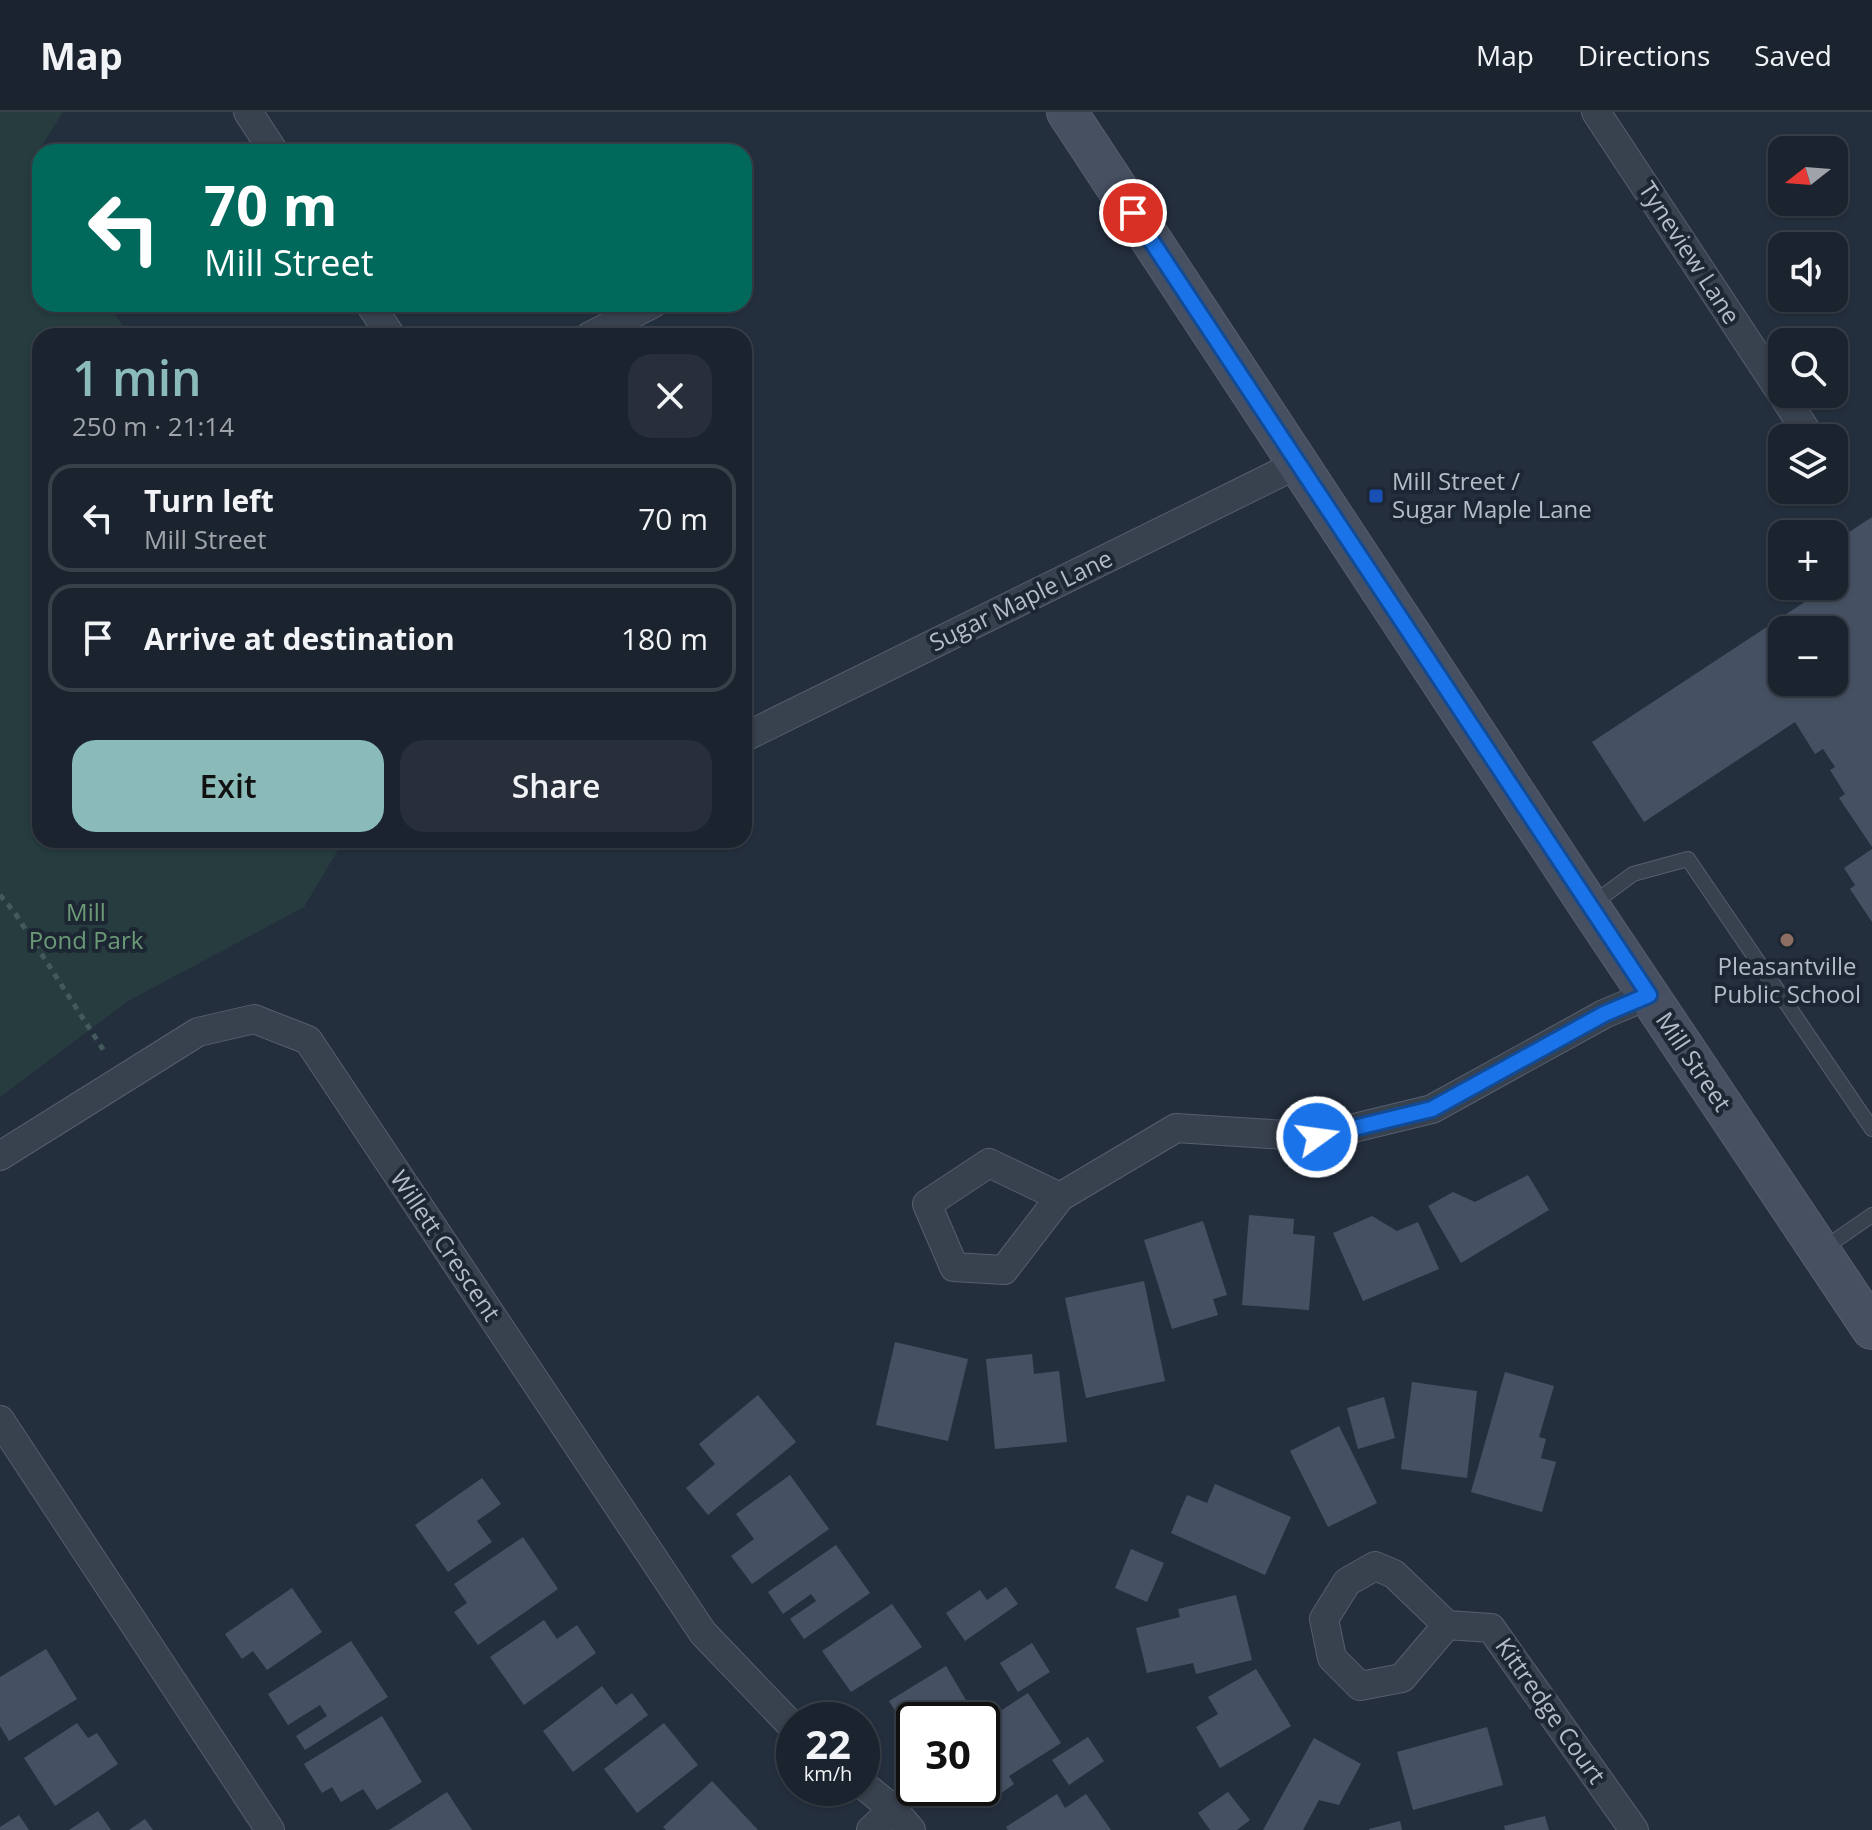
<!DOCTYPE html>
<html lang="en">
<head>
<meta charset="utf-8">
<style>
  :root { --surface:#1b232e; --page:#282f3a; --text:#f1f3f6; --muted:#a0a4aa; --line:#39404a; --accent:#8bbbb9 }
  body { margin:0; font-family:"Open Sans",sans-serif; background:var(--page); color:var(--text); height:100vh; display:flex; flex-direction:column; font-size:30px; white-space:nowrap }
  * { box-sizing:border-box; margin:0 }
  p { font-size:26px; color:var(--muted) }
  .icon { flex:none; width:44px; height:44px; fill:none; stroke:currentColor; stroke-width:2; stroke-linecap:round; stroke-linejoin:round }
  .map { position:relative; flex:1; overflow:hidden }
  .details { position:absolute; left:32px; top:216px; width:720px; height:520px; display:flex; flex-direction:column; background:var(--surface); border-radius:24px; box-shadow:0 2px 6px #0004,0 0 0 2px var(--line) }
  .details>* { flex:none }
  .hud { position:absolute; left:32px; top:32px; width:720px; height:168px; border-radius:24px; box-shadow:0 2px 6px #0004,0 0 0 2px var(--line); background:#00695c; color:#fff; overflow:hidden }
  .needle { width:52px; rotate:253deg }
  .buttons { position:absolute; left:1768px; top:24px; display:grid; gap:16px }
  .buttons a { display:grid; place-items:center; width:80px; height:80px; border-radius:16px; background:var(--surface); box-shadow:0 2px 6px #0004,0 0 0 2px var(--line); font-size:40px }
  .speed { position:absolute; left:776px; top:1590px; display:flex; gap:16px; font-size:40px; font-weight:700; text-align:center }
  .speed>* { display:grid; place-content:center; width:104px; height:104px; border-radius:50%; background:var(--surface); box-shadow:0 2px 6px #0004,0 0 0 2px var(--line); line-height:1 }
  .speed small { font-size:20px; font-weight:400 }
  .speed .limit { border:4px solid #111; border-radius:12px; background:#fff; color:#111 }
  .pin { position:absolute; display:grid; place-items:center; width:68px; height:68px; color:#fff; margin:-34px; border:4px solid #fff; border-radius:50%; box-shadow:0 2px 8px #0007 }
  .me { position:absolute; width:88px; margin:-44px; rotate:76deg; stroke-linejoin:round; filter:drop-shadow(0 0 6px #0008) }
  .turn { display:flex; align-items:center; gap:28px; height:168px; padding:0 40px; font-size:36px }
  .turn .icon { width:104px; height:104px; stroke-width:2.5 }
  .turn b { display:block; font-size:56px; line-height:68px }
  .round { display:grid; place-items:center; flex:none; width:84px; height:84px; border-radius:24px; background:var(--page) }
  .overview { display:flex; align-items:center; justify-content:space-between; height:136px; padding:0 40px }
  h1 { font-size:48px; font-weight:600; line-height:60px; color:var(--accent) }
  .action { display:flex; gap:16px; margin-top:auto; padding:16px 40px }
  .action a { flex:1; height:92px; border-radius:24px; background:var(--accent); color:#111; font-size:32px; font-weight:600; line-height:92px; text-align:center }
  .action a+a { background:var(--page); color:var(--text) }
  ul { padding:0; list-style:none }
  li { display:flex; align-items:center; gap:24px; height:108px; margin:0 16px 12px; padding:0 24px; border:4px solid var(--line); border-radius:24px }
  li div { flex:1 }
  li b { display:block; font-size:30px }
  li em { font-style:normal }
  header { display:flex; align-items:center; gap:48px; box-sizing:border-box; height:112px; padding:0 40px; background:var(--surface); border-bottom:2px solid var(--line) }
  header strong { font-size:38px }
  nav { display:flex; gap:44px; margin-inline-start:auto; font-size:28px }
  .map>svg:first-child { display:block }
  .green { fill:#263c3f }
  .building { fill:#455162; fill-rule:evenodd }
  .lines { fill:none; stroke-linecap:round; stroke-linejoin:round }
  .lane-casing { stroke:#565f6c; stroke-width:16 }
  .street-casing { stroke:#565f6c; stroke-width:30 }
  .secondary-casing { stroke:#565f6c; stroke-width:42 }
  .path { stroke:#44595c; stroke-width:5; stroke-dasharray:6 6; stroke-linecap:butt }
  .lane { stroke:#38414e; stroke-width:14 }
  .street { stroke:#38414e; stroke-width:28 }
  .secondary { stroke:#465061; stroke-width:40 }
  .route-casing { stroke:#114b97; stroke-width:20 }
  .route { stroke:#1a73e8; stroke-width:14 }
  .transit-dot { fill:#1a4fb4; stroke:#1d2633; stroke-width:3 }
  .education-dot { fill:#8d6e63; stroke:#1d2633; stroke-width:3 }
  .labels { text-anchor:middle; stroke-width:8; stroke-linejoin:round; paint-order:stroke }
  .street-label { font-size:24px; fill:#b4bcc9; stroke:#1d2633 }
  .poi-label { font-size:24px; fill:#b4bcc9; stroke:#1d2633; text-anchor:start }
  .park-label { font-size:24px; fill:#6b9a76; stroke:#1d2633 }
</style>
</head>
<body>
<header>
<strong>Map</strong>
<nav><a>Map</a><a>Directions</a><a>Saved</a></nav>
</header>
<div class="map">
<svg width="1872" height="1718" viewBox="0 0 1872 1718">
  <rect width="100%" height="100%" fill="#242f3e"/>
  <path class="green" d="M0,0H63L39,38L40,192H109L129,224H40V728H344L304,795L128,889L0,985Z"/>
  <g class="building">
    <path d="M1872,405V735L1839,686L1845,682L1830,658L1835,655L1823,637L1815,642L1795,610L1644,710L1592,630L1829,474H1834V430ZM1782,518H1834V570H1782Z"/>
    <path d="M1872,737V810L1850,777L1855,773L1844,756Z"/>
    <path d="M1528,1063L1549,1098L1461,1151L1428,1094L1453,1080L1475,1090Z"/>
    <path d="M1249,1103L1294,1107L1293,1122L1315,1124L1309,1198L1242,1193Z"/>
    <path d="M1372,1104L1397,1119L1418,1110L1439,1157L1363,1189L1333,1121Z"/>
    <path d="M1203,1109L1227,1183L1213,1187L1218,1203L1172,1217L1144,1128Z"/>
    <path d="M1144,1169L1165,1269L1086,1286L1065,1186Z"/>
    <path d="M895,1230L968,1247L948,1329L876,1313Z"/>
    <path d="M1032,1242L1034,1262L1059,1259L1067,1330L995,1337L986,1247Z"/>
    <path d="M1505,1260L1554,1274L1539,1325L1546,1327L1541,1346L1556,1350L1542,1400L1471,1380Z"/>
    <path d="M1412,1270L1477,1279L1467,1366L1401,1357Z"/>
    <path d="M758,1283L796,1330L708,1403L686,1376L715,1352L699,1332Z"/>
    <path d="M1384,1285L1395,1326L1358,1337L1347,1296Z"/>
    <path d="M1339,1314L1377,1391L1328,1415L1290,1339Z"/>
    <path d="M790,1363L829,1417L752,1472L731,1444L754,1427L736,1402Z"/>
    <path d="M482,1366L501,1392L477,1409L492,1430L448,1460L415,1413Z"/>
    <path d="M1215,1372L1291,1405L1265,1463L1171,1421L1187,1383L1207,1391Z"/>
    <path d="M523,1425L558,1477L478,1533L454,1500L467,1491L454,1472Z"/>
    <path d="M836,1433L870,1481L804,1527L790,1507L816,1489L811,1482L783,1502L768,1480Z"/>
    <path d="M1131,1437L1164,1451L1147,1490L1115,1476Z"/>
    <path d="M1006,1475L1018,1492L965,1529L946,1501L980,1478L987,1488Z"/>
    <path d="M292,1476L322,1520L267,1558L253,1539L242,1547L225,1522Z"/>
    <path d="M1236,1483L1252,1548L1196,1562L1193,1551L1147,1561L1136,1516L1180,1505L1178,1497Z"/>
    <path d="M892,1492L922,1535L851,1580L822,1539Z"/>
    <path d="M544,1508L557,1527L577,1513L596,1541L524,1593L490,1545Z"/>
    <path d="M351,1529L388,1585L305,1638L296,1624L327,1604L320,1593L288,1613L268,1582Z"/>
    <path d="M1032,1531L1050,1560L1018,1580L1000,1551Z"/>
    <path d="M46,1537L77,1587L9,1629L0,1614V1565Z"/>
    <path d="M946,1554L970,1595L949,1608H914V1630L889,1589Z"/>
    <path d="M1256,1557L1291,1614L1220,1656L1196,1615L1218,1602L1208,1585Z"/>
    <path d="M602,1574L616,1593L632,1581L648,1603L573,1660L543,1619Z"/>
    <path d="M1028,1581L1061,1631L1009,1664L1014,1672L987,1691L976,1676H982V1650L989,1645L982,1634V1611Z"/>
    <path d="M382,1604L422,1670L377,1698L363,1677L341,1690L332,1675L322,1681L304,1652Z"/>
    <path d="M77,1611L88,1626L97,1621L118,1652L55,1694L24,1646Z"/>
    <path d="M664,1611L698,1653L637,1701L604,1657Z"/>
    <path d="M1487,1615L1503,1673L1413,1698L1397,1640Z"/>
    <path d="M1088,1625L1104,1649L1069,1673L1052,1648Z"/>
    <path d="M1314,1626L1361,1652L1339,1693L1319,1688L1303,1718H1263Z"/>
    <path d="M712,1669L758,1718H666L663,1715Z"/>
    <path d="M447,1680L472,1718H389L397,1713Z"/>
    <path d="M1228,1680L1250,1708L1237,1718H1210L1198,1701Z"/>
    <path d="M1057,1682L1065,1696L1086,1682L1111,1718H1008L1006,1715Z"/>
    <path d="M98,1699L111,1718H69Z"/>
    <path d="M19,1703L29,1718H0V1715Z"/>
    <path d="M1545,1704L1549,1718H1505L1504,1714Z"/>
    <path d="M145,1707L153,1718H129Z"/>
    <path d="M1400,1709L1402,1718H1369V1717Z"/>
  </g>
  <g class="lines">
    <defs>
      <g id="lane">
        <path d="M1591,793L1633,762L1688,747L1872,1017"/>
        <path d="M1823,1137L1872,1103"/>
      </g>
      <g id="street">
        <path d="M248,0L274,40"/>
        <path d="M1596,0L1782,282"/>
        <path d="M370,192L391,224"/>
        <path d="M590,224L652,192"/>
        <path d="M1782,282L1811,326"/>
        <path d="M744,623L747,624L1298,352"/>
        <path d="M0,1044L198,920L254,907L308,928L703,1521L794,1616"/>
        <path d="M1060,1085L1004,1158L954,1155L927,1092L989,1051L1060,1085L1176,1016L1317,1025L1432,997L1604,902L1649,883"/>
        <path d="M0,1308L270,1718"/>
        <path d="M1447,1513L1402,1566L1360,1574L1332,1546L1324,1507L1347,1470L1375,1454L1394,1462L1447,1513L1491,1516L1634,1718"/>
        <path d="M862,1672L893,1697L911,1718"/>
        <path d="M871,1718L893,1697"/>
      </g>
      <path id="secondary" d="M1067,0L1589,794L1872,1217"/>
    </defs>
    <use href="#lane" class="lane-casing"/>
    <use href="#street" class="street-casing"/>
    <use href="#secondary" class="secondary-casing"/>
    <path class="path" d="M0,783L15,801L106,942"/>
    <use href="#lane" class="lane"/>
    <use href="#street" class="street"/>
    <use href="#secondary" class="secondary"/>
  </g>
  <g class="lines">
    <defs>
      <path id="route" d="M1133,101L1649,883L1604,902L1432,997L1317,1025"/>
    </defs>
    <use href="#route" class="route-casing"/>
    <use href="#route" class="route"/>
  </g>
  <rect class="transit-dot" x="1368" y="376" width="16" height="16" rx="4"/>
  <circle class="education-dot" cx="1787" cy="828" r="8"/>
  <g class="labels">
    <g class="street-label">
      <text transform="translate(1689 141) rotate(57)" y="8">Tyneview Lane</text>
      <text transform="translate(1021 489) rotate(-26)" y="8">Sugar Maple Lane</text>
      <text transform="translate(1693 950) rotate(56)" y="8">Mill Street</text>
      <text transform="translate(445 1134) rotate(56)" y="8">Willett Crescent</text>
      <text transform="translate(1550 1599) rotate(55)" y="8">Kittredge Court</text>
    </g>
    <g class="poi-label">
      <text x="1392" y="378">Mill Street /<tspan x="1392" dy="28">Sugar Maple Lane</tspan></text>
      <text x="1787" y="863" text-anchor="middle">Pleasantville<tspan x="1787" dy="28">Public School</tspan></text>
    </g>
    <g class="park-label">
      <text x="86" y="809">Mill<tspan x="86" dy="28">Pond Park</tspan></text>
    </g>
  </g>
</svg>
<div class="buttons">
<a><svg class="needle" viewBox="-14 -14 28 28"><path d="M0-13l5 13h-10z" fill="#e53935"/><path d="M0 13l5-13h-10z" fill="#a0a4aa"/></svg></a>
<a><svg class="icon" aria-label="sound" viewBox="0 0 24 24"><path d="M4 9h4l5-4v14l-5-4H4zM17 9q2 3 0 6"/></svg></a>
<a><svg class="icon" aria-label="search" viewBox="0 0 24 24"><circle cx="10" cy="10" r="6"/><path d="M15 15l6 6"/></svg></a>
<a><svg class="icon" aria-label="layers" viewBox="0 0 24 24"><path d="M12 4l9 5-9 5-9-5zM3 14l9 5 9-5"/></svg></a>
<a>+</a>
<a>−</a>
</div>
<div class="speed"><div>22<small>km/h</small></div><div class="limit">30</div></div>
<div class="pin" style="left:1133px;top:101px;background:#d93025"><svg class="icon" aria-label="arrive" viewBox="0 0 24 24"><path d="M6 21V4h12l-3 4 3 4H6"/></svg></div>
<svg class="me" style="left:1317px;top:1025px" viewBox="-20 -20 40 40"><circle r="17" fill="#1a73e8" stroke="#fff" stroke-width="3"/><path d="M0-11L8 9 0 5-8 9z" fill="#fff"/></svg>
<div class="hud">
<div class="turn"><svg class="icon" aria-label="left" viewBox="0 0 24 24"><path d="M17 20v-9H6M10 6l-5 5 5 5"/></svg><div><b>70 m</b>Mill Street</div></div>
</div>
<section class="details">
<div class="overview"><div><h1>1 min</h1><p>250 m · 21:14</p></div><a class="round"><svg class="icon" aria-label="close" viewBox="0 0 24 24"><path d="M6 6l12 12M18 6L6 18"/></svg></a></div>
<ul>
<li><svg class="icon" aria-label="left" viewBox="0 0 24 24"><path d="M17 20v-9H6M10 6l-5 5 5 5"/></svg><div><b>Turn left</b><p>Mill Street</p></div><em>70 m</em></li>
<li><svg class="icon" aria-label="arrive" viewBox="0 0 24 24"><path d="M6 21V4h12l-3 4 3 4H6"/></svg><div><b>Arrive at destination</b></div><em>180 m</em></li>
</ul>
<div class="action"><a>Exit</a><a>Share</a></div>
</section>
</div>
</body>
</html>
